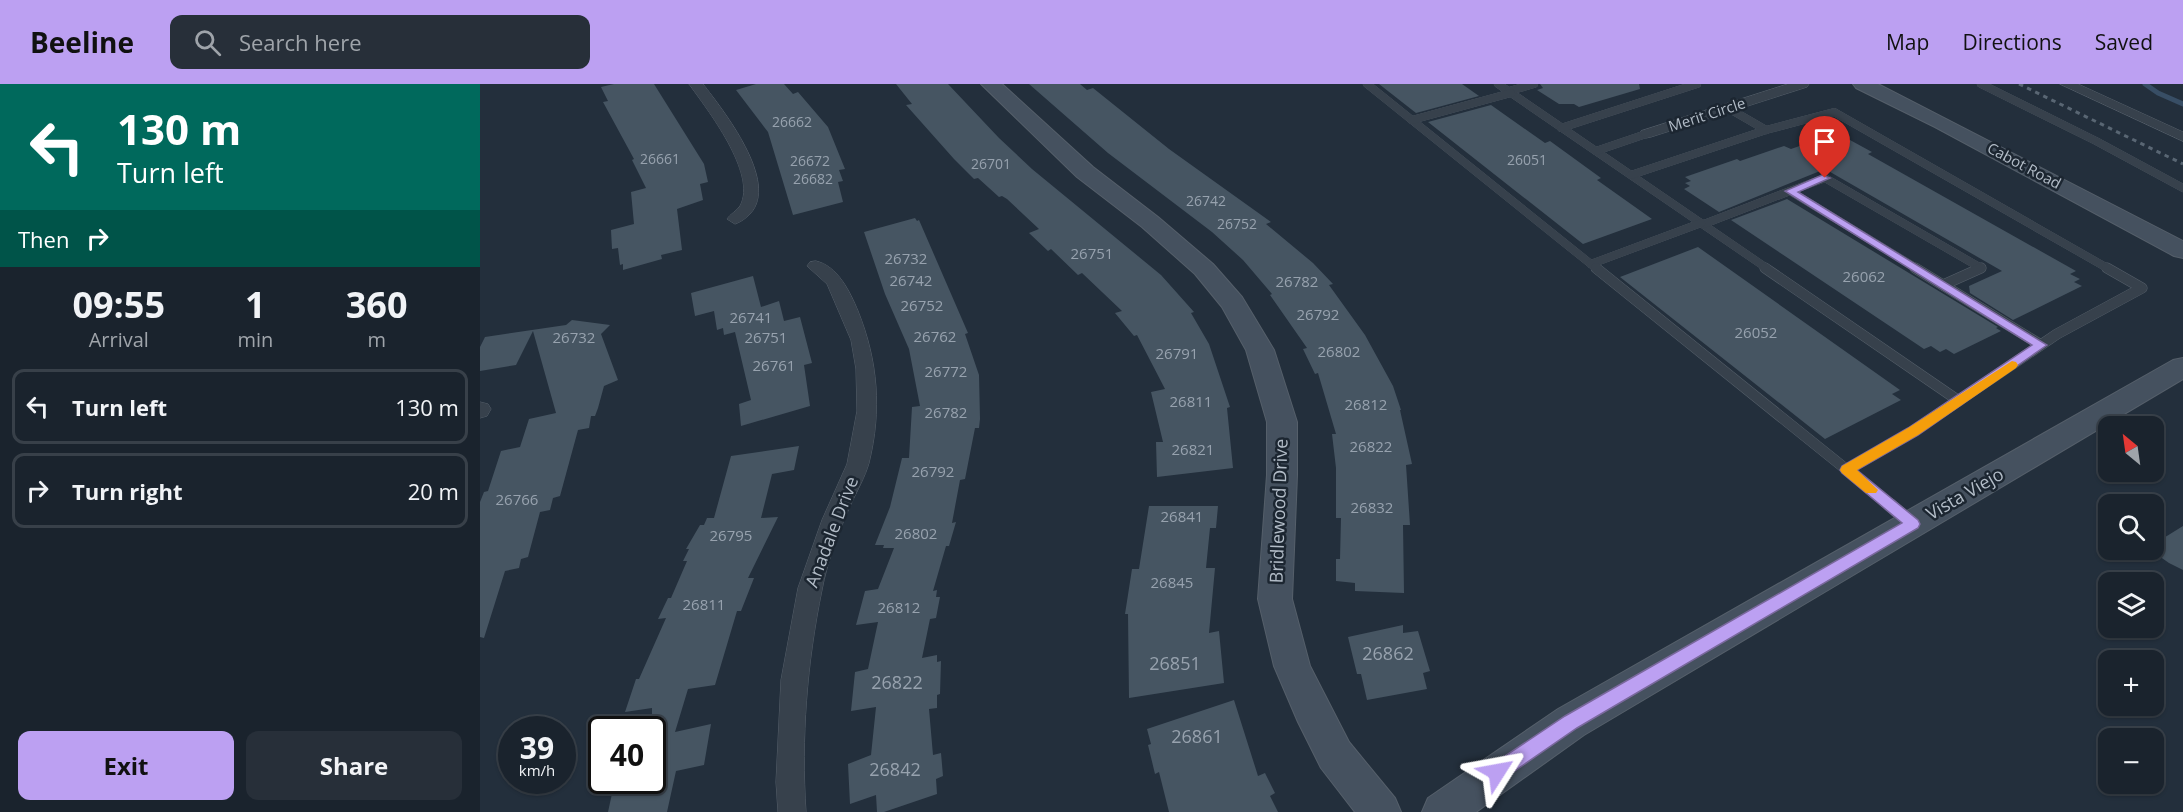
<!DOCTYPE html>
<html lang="en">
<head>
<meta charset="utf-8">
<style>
  :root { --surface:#1a232d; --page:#272f39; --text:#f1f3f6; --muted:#9fa4aa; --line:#384049; --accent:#bca0f2 }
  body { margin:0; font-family:"Open Sans",sans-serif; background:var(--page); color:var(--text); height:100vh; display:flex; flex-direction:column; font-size:22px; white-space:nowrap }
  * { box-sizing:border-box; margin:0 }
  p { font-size:20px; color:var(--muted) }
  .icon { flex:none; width:33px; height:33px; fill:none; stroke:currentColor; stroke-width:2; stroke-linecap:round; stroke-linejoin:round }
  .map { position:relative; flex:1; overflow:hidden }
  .panel { display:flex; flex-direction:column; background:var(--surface); width:480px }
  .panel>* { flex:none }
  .top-card { background:#00695c; color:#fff; overflow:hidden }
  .needle { width:39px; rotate:331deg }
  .controls { position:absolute; left:1618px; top:332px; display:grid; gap:12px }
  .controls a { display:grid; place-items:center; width:66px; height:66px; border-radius:12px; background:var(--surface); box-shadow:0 2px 4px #0004,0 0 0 2px var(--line); font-size:30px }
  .speed { position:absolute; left:18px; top:632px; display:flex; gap:12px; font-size:30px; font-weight:700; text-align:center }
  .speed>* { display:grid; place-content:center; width:78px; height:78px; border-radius:50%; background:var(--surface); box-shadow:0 2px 4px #0004,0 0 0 2px var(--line); line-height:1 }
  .speed small { font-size:15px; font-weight:400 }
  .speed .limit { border:3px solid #111; border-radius:9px; background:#fff; color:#111 }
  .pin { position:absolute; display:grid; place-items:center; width:51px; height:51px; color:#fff; margin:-62px -26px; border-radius:50% 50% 50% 0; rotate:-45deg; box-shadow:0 0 6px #0007 }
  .pin .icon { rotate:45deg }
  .me { position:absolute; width:66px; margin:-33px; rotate:56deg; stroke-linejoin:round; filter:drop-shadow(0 0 4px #0008) }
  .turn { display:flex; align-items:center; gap:21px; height:126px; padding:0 18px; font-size:27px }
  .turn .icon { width:78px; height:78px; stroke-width:2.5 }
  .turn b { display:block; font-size:42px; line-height:51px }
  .then { display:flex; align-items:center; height:57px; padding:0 18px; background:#0003; gap:12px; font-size:22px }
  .eta { display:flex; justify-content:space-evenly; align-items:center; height:102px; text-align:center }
  .eta b { font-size:36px; font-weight:700; line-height:42px }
  .button { display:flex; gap:12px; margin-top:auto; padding:12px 18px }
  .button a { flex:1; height:69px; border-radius:12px; background:var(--accent); color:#111; font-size:24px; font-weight:700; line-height:69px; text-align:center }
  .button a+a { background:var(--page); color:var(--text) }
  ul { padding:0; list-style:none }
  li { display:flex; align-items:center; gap:18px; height:75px; margin:0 12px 9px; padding:0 6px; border:3px solid var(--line); border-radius:12px }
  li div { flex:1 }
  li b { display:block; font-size:22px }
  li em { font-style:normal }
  header { display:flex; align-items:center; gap:36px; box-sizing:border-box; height:84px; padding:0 30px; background:var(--accent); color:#111 }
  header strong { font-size:28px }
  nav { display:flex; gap:33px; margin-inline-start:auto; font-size:21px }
  .search { width:420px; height:54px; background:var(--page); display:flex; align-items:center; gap:15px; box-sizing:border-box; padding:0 21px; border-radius:12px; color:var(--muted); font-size:22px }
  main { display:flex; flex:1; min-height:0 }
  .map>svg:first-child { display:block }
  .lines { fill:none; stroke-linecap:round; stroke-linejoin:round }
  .stream { stroke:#384e65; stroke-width:5 }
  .building { fill:#465562 }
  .lane-far2-casing { stroke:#555f6a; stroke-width:8 }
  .lane-far1-casing { stroke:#555f6a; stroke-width:11 }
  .lane-casing { stroke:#555f6a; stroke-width:14 }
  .street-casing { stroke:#555f6a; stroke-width:1 }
  .secondary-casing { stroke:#555f6a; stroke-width:2 }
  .lane-far2 { stroke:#37414c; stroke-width:8 }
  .lane-far1 { stroke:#37414c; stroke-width:10 }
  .lane { stroke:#37414c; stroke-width:13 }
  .street { fill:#37414c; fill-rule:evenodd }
  .secondary { fill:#45515f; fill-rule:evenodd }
  .rail { stroke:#596673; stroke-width:3; stroke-dasharray:4.5 4.5; stroke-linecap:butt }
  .route { fill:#bca0f2; stroke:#7a689d; stroke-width:1.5 }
  .slow { fill:#f59e0b }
  .labels { text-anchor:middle; stroke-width:5; stroke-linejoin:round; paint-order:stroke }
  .far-number-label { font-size:14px; fill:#97a2ae }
  .far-street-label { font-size:15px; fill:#b2bcc7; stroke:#1c2631 }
  .number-label { font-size:15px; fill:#97a2ae }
  .street-label { font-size:18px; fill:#b2bcc7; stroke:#1c2631 }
  .near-number-label { font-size:18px; fill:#97a2ae }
</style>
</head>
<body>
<header>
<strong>Beeline</strong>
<div class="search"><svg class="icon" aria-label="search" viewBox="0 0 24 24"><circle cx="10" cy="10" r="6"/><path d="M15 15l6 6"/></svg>Search here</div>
<nav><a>Map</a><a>Directions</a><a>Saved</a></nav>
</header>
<main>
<section class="panel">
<div class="top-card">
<div class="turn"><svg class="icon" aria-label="left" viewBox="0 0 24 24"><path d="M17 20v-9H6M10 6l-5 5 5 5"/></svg><div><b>130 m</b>Turn left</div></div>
<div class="then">Then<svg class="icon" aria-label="right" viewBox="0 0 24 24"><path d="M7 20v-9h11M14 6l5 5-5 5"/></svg></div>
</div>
<div class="eta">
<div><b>09:55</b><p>Arrival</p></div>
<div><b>1</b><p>min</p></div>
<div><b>360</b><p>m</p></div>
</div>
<ul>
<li><svg class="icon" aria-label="left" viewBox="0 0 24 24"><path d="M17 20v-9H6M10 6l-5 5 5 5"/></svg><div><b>Turn left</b></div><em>130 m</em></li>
<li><svg class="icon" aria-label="right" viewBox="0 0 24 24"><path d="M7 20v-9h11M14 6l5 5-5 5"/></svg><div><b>Turn right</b></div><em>20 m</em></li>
</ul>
<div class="button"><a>Exit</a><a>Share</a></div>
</section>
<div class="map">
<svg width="1703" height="728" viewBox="0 0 1703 728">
  <rect width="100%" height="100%" fill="#232f3c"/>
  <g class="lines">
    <path class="stream" d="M1665,0L1678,9L1703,20"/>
  </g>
  <g class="building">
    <path d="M134,0H174L224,80L228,98L220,100L223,116L197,125L202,166L181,171L182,175L143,186V180L140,181L138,164L132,165L131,146L154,140L151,108L166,104L152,76L154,75L123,18L128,17L121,3Z"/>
    <path d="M276,0H304L313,10L318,8L348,43L365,85L359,86L363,97L358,98L363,118L313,131L288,48L256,6Z"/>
    <path d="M416,0H468L519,54L552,85L681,191L714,228L711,229L729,260L750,323L747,324L753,384L677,393L676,358H683L671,308L685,305L657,251L654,252L635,229L642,227L602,189L598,191L571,165L568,167L549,149L559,145L527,115L522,112L519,113L498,94L494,95L474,75L426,21L432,20Z"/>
    <path d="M549,0H600L607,6L613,4L689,65L791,138L786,140L833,179L853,200L849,201L885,251L913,302L921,326H920L932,380L926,381L930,441H923L924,509L875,507V499L856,497V475H860L861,434H856V384L852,350H856L838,289L835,290L823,265L827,264L790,211L792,210L763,176L732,148L628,69Z"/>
    <path d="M899,0H982L999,12L936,29Z"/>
    <path d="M1060,0H1159L1160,5L1099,23L1094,20H1079L1057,6L1063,4Z"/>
    <path d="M1011,21L1065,59L1070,57L1121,94L1117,96L1172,135L1103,160L948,38Z"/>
    <path d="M1345,53L1362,58L1370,56L1392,68L1388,70L1596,187L1590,190L1600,195L1594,198L1602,202L1533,236L1490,209L1489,202L1522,187L1345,85L1239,128L1204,105L1210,102L1205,99L1211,97L1205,93L1257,75L1260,77L1304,62L1311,65Z"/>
    <path d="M1307,115L1518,243L1516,244L1521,247L1474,270L1466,265L1460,268L1451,262L1444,265L1251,136Z"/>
    <path d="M435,134L437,137L439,136L488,249L485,250L499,291L500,335L499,344H495L485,395L480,396L472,439L476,438L469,462H466L453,507L457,506L456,513H460L456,534L450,535L442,574L457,571V578L461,577L460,610L457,611V624L449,625L453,671L461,669L463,692L456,695L457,710L404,728H397L396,711L370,720L368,680L391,671L396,623L371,627L375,588L388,585L398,538L376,541L385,507L398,505L414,464H403L404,461H395L410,423L422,374H429L432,323L440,322L429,265L405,210L384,148Z"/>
    <path d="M1218,163L1420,306L1412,310L1421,316L1345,355L1140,193Z"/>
    <path d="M273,192L281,223L299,217L304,237L320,233L332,279L324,281L330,322L261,342L259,320L271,316L255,248L244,251L243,244L237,246L234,227L215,232L211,209Z"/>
    <path d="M92,236L130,241L121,250L138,296L124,302L118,324L115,332H111L109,344L98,346L80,412L73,414L70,426L60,428L48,473L41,475L39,484L25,487L4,554L0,553V418L4,408L8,407L21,367L40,363L49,335L76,329L53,247L36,281L0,287V263L5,253L86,241Z"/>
    <path d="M319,362L314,386L292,390L281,434L298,433L268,494H274L261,527H257L235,601L208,605L195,648L231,640L224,681L196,687L187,728H128L135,696H172V624L145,628L156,595H159L186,534L178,535L188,514H191L207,477H203L209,465H206L220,441H224L227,434H234L251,372Z"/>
    <path d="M669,422H738L736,444H730L726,484H735L729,549L739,547L744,599L649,614L648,530H645L652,485H659Z"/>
    <path d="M1703,442V486L1689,479L1669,465H1674V460Z"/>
    <path d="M923,541V549L938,547L950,587L943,589L947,605L887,616L881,590H877L868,553Z"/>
    <path d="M754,616L778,692L785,689L795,709L790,712L798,728H689L679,688L675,690L668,661L671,660L667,645Z"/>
  </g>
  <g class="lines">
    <defs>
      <g id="lane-far2">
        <path d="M887,0L1117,185"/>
        <path d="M1018,0L1288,185"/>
        <path d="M1501,0L1616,57L1703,104"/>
        <path d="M1029,7L1054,0"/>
        <path d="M1248,24L1286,46"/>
        <path d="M932,36L1031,9"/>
        <path d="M1081,44L1217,0"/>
        <path d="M1116,67L1166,50"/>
        <path d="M1151,91L1286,46L1354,28L1629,185"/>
        <path d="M1310,107L1345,94L1501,184L1498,185"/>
        <path d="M1224,140L1310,107L1438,185"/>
        <path d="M1111,180L1221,139"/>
      </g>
      <g id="lane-far1">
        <path d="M1116,184L1367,386L1433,348L1577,250L1662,204L1627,184"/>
        <path d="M1285,184L1479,317"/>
        <path d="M1435,184L1561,261"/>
        <path d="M1463,201L1501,184"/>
        <path d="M1367,386L1412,423"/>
      </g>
      <path id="lane" d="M1410,421L1431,439"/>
      <g id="street">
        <path d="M209,0H223C243,26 300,98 270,130C266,134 261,138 255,140L247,135C250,130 257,127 260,122C278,90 227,25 209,0Z"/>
        <path d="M1308,0H1329L1327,3L1171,53L1166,54L1159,50L1161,47Z"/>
        <path d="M1580,0H1598L1703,48V57Z"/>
        <path d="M336,177C358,182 370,208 378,227C398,277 402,326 389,379C385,393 377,407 371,420C359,447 347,478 342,506C327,579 321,654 326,728H298L296,698L301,596L318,504L342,436L367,380L377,327L376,285L371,256L347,200L327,182L330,178Z"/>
        <path d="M0,318L8,320L11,325L7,332L0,334Z"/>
      </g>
      <g id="secondary">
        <path d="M501,0H522L613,83L678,133L733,180L762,213L794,266L817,338V391L812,515L830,582L869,658L915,714L921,728H875L841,684L818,638L794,582L778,515L787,391V338L766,266L742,223L715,190L662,143L597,93Z"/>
        <path d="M1373,0H1398L1703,157V174L1694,172L1455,43L1376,4Z"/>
        <path d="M1703,274V295L1104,651L996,728H942L948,714L1078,625L1693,276Z"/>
      </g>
    </defs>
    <use href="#lane-far2" class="lane-far2-casing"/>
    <use href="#lane-far1" class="lane-far1-casing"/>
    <use href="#lane" class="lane-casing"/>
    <use href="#street" class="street-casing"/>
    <use href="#secondary" class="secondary-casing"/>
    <use href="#lane-far2" class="lane-far2"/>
    <use href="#lane-far1" class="lane-far1"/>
    <use href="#lane" class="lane"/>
    <use href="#street" class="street"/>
    <use href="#secondary" class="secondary"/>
    <path class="rail" d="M1539,0L1703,80"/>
  </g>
  <path class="route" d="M1342,91L1350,94L1318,108L1567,261L1438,351L1377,386L1438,436L1440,440L1438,444L1097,644L1023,695L1017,697L1010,695L1008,688L1010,682L1085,632L1422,439L1362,389L1360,386L1362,382L1428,344L1552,261L1305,107Z"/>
  <path class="slow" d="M1532,277L1536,278L1538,281L1536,284L1438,351L1377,386L1398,406L1396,409H1386L1362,389L1360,386L1362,382L1428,344Z"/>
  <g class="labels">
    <g class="far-number-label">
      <text x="312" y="43">26662</text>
      <text x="180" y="80">26661</text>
      <text x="1047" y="81">26051</text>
      <text x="330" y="82">26672</text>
      <text x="511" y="85">26701</text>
      <text x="333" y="100">26682</text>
      <text x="726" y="122">26742</text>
      <text x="757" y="145">26752</text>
    </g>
    <g class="far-street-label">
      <text transform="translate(1227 31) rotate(-18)" y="5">Merit Circle</text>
      <text transform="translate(1544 82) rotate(28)" y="5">Cabot Road</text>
    </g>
    <g class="number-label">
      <text x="612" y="175">26751</text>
      <text x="426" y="180">26732</text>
      <text x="1384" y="198">26062</text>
      <text x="431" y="202">26742</text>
      <text x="817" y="203">26782</text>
      <text x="442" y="227">26752</text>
      <text x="838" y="236">26792</text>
      <text x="271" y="239">26741</text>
      <text x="1276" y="254">26052</text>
      <text x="455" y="258">26762</text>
      <text x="94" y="259">26732</text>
      <text x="286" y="259">26751</text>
      <text x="859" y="273">26802</text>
      <text x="697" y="275">26791</text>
      <text x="294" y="287">26761</text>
      <text x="466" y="293">26772</text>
      <text x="711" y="323">26811</text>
      <text x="886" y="326">26812</text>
      <text x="466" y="334">26782</text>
      <text x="891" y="368">26822</text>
      <text x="713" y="371">26821</text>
      <text x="453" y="393">26792</text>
      <text x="37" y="421">26766</text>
      <text x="892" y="429">26832</text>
      <text x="702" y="438">26841</text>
      <text x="436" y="455">26802</text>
      <text x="251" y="457">26795</text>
      <text x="692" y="504">26845</text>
      <text x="224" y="526">26811</text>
      <text x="419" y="529">26812</text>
    </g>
    <g class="street-label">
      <text transform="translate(1485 410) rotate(-30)" y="6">Vista Viejo</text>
      <text transform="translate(799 427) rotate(-88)" y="6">Bridlewood Drive</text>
      <text transform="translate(352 448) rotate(-69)" y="6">Anadale Drive</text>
    </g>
    <g class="near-number-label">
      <text x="908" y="576">26862</text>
      <text x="695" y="586">26851</text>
      <text x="417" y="605">26822</text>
      <text x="717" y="659">26861</text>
      <text x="415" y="692">26842</text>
    </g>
  </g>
</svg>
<div class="controls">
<a><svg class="needle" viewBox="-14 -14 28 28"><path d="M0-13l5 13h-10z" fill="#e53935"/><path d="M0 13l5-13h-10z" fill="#9fa4aa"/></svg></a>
<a><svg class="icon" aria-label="search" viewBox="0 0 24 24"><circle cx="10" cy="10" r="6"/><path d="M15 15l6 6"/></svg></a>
<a><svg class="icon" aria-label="layers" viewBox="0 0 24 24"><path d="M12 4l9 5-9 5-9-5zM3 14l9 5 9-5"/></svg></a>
<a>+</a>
<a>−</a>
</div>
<div class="speed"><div>39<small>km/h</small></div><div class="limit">40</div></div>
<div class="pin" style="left:1345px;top:94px;background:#d93025"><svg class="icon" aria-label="arrive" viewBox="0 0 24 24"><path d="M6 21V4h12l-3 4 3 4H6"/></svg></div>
<svg class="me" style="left:1017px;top:688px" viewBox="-20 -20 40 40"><path d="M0-17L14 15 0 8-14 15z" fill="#bca0f2" stroke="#fff" stroke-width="4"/></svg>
</div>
</main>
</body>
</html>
